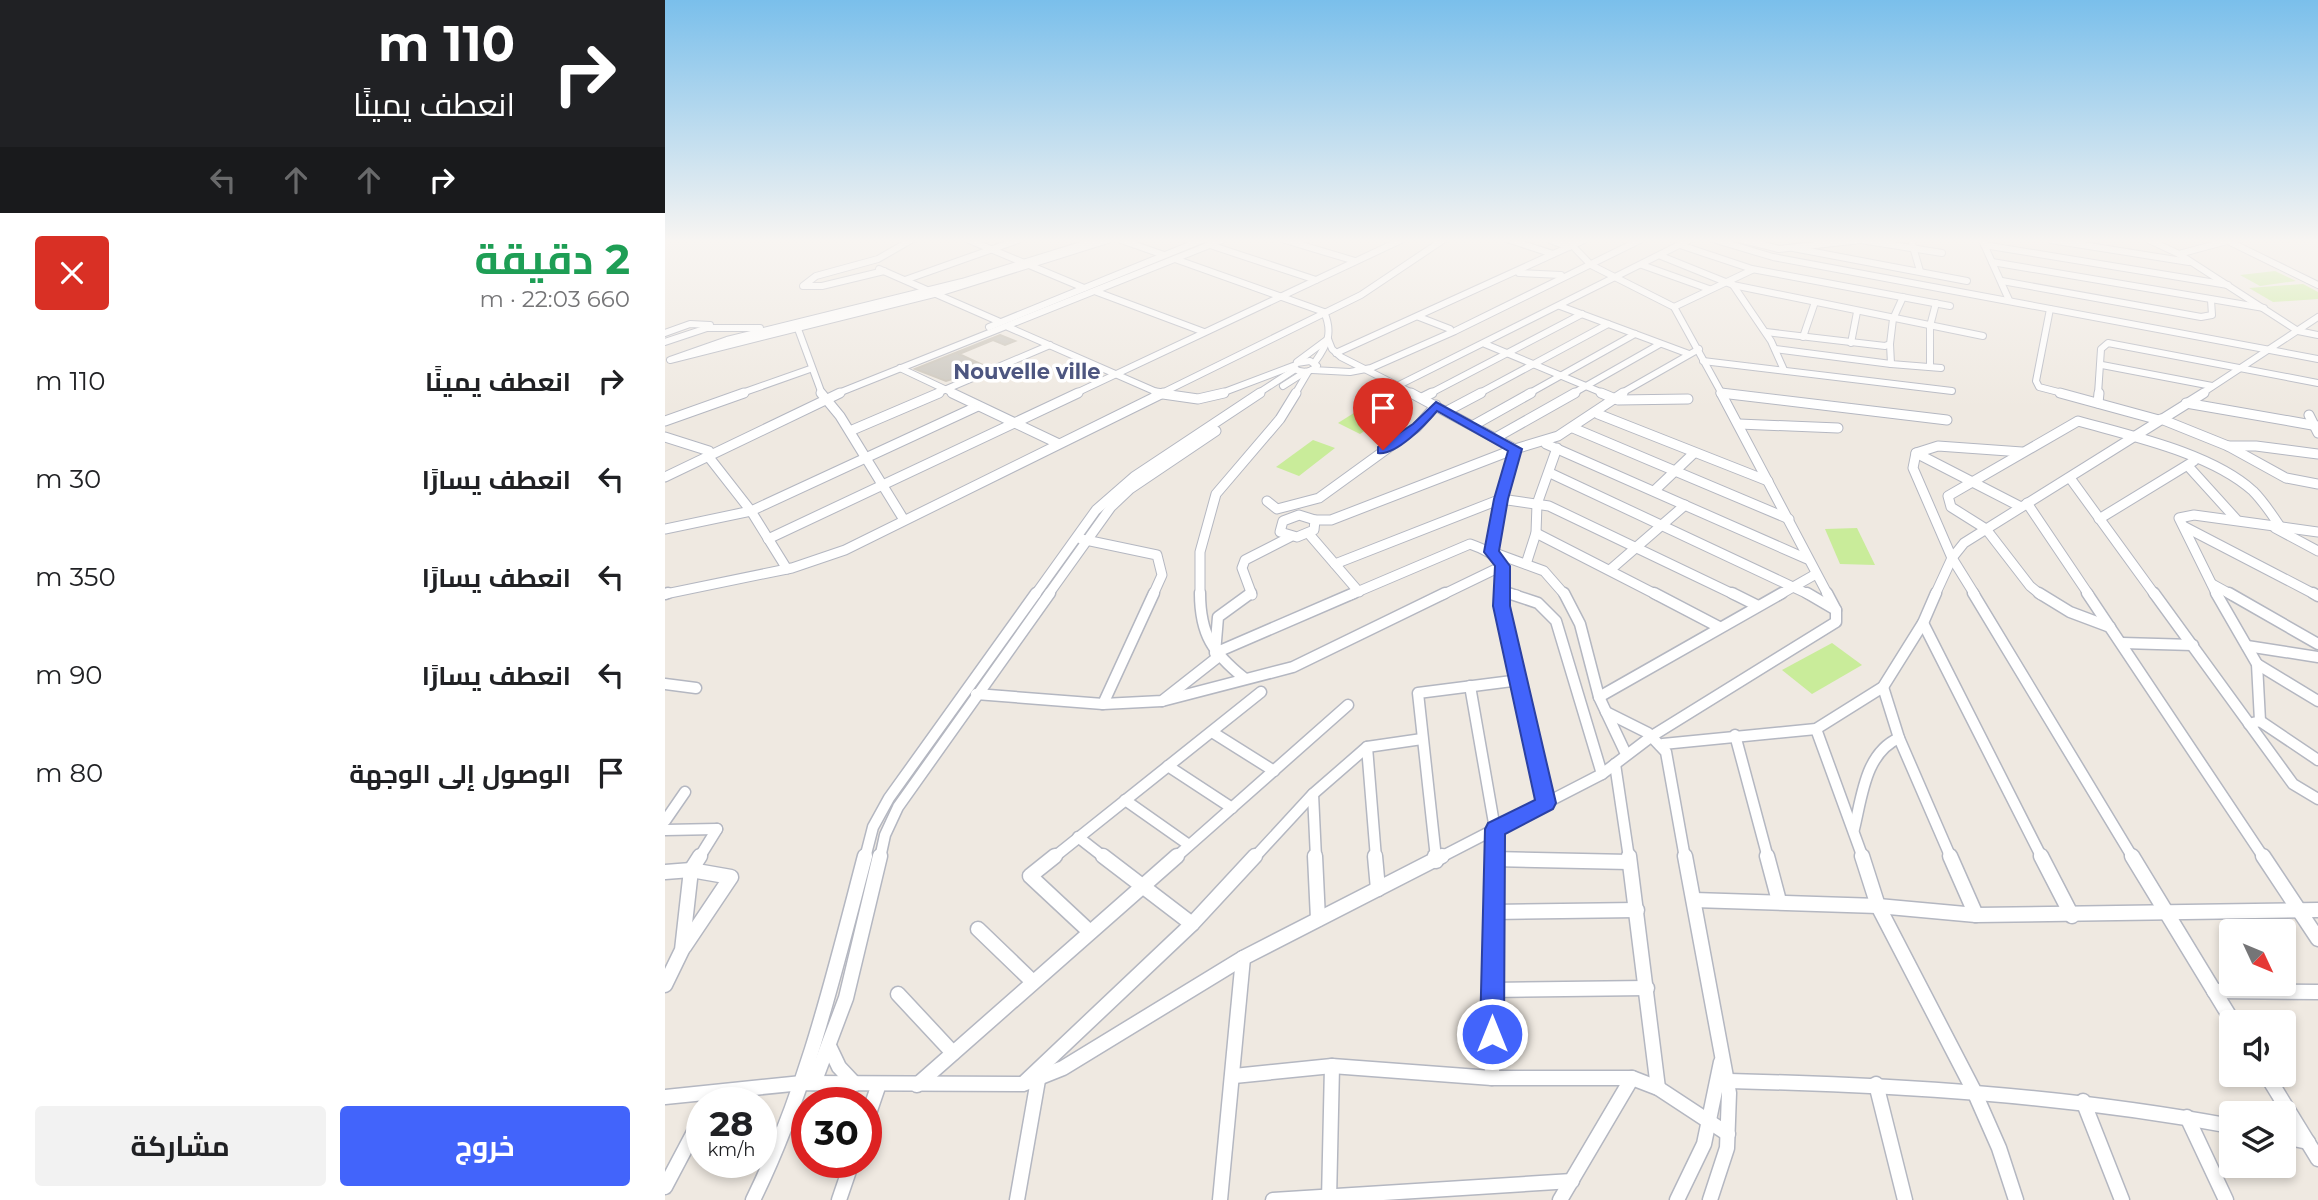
<!DOCTYPE html>
<html lang="ar">
<head>
<meta charset="utf-8">
<style>
  :root { --surface:#fff; --page:#f2f2f2; --text:#202124; --muted:#757577; --accent:#4264fb }
  body { margin:0; font-family:Montserrat,Cairo,sans-serif; background:var(--page); color:var(--text); direction:rtl; height:100vh; display:flex; flex-direction:column; font-size:26px; white-space:nowrap }
  * { box-sizing:border-box; margin:0 }
  p { font-size:23px; color:var(--muted) }
  .icon { flex:none; width:38px; height:38px; fill:none; stroke:currentColor; stroke-width:2; stroke-linecap:round; stroke-linejoin:round }
  .map { position:relative; flex:1; overflow:hidden; direction:ltr }
  .panel { display:flex; flex-direction:column; background:var(--surface); width:665px }
  .panel>* { flex:none }
  .guide { background:#202124; color:#fff; overflow:hidden }
  .needle { width:46px; rotate:134deg }
  .buttons { position:absolute; left:1554px; top:919px; display:grid; gap:14px }
  .buttons a { display:grid; place-items:center; width:77px; height:77px; border-radius:7px; background:var(--surface); box-shadow:0 4px 10px #0003; font-size:35px }
  .speed { position:absolute; left:21px; top:1087px; display:flex; gap:14px; font-size:35px; font-weight:700; text-align:center }
  .speed>* { display:grid; place-content:center; width:91px; height:91px; border-radius:50%; background:var(--surface); box-shadow:0 4px 10px #0003; line-height:1 }
  .speed small { font-size:18px; font-weight:400 }
  .speed .limit { border:10px solid #d22; background:#fff; color:#111 }
  .pin { position:absolute; display:grid; place-items:center; width:60px; height:60px; color:#fff; margin:-72px -30px; border-radius:50% 50% 50% 0; rotate:-45deg; box-shadow:0 0 7px #0007 }
  .pin .icon { rotate:45deg }
  .me { position:absolute; width:77px; margin:-38px; rotate:0deg; stroke-linejoin:round; filter:drop-shadow(0 0 5px #0008) }
  .turn { display:flex; align-items:center; gap:24px; height:147px; padding:0 35px; font-size:32px }
  .turn .icon { width:91px; height:91px; stroke-width:2.5 }
  .turn b { display:block; font-size:49px; line-height:60px }
  .lanes { display:flex; align-items:center; height:66px; padding:0 35px; background:#0003; justify-content:center; gap:35px; direction:ltr }
  .lanes .off { opacity:.35 }
  .round { display:grid; place-items:center; flex:none; width:74px; height:74px; border-radius:7px; background:var(--page) }
  .overview { display:flex; align-items:center; justify-content:space-between; height:119px; padding:0 35px }
  h1 { font-size:42px; font-weight:700; line-height:52px; color:#1e9e55 }
  .action { display:flex; gap:14px; margin-top:auto; padding:14px 35px }
  .action a { flex:1; height:80px; border-radius:7px; background:var(--accent); color:#fff; font-size:28px; font-weight:700; line-height:80px; text-align:center }
  .action a+a { background:var(--page); color:var(--text) }
  ul { padding:0; list-style:none }
  li { display:flex; align-items:center; gap:21px; height:98px; padding:0 35px }
  li div { flex:1 }
  li b { display:block; font-size:26px }
  li em { font-style:normal }
  main { display:flex; flex:1; min-height:0 }
  .map>svg:first-child { display:block }
  .pitch { fill:#c9ec9a }
  .building { fill:#cbc7bf; stroke:#cbc5ba; stroke-width:2 }
  .lines { fill:none; stroke-linecap:round; stroke-linejoin:round }
  .minor-far3-casing { stroke:#b4b7c1; stroke-width:8 }
  .minor-far2-casing { stroke:#b4b7c1; stroke-width:11 }
  .minor-far1-casing { stroke:#b4b7c1; stroke-width:13 }
  .minor-casing { stroke:#b4b7c1; stroke-width:17 }
  .minor-far3 { stroke:#fff; stroke-width:6 }
  .minor-far2 { stroke:#fff; stroke-width:9 }
  .minor-far1 { stroke:#fff; stroke-width:10 }
  .minor { stroke:#fff; stroke-width:14 }
  .route { fill:#4264fb; stroke:#2b41a3; stroke-width:2 }
  .labels { text-anchor:middle; stroke-width:7; stroke-linejoin:round; paint-order:stroke }
  .far-quarter-label { font-size:21px; font-weight:bold; fill:#4d5680; stroke:#fff }
</style>
</head>
<body>
<main>
<div class="map">
<svg width="1653" height="1200" viewBox="0 0 1653 1200">
  <rect width="100%" height="100%" fill="#efe9e1"/>
  <g class="pitch">
    <path d="M1610,271L1631,281L1595,286L1575,275Z"/>
    <path d="M1638,284L1653,292V299L1608,302L1584,288Z"/>
    <path d="M708,401L729,411L695,434L673,423Z"/>
    <path d="M648,440L670,448L634,476L611,467Z"/>
    <path d="M1192,528L1210,565L1175,564L1160,529Z"/>
    <path d="M1167,643L1197,665L1147,694L1117,670Z"/>
  </g>
  <path class="building" d="M335,335L350,341L340,345L328,340L294,354L320,366L303,374L281,381L250,369Z"/>
  <g class="lines">
    <defs>
      <g id="minor-far3">
        <path d="M304,240L419,288"/>
        <path d="M432,240L297,282L62,340L5,360L277,292L443,240"/>
        <path d="M456,240L499,255"/>
        <path d="M620,240L690,261"/>
        <path d="M845,240L888,254"/>
        <path d="M885,240L904,247"/>
        <path d="M902,240L926,265L1009,307L1057,394"/>
        <path d="M1051,240L1108,257L1653,359"/>
        <path d="M1078,240L1114,249L1196,240"/>
        <path d="M1196,240L1277,253"/>
        <path d="M1246,240L1255,271"/>
        <path d="M1317,240L1344,300"/>
        <path d="M1386,240L1524,262"/>
        <path d="M1484,240L1514,254L1633,331L1653,335"/>
        <path d="M1561,240L1653,285"/>
        <path d="M545,245L651,280"/>
        <path d="M1015,245L1087,269L1285,306"/>
        <path d="M1319,245L1563,285"/>
        <path d="M1128,248L1302,281"/>
        <path d="M1514,254L1562,241"/>
        <path d="M996,256L1068,285L1318,336"/>
        <path d="M510,259L659,312C668,332 663,344 650,362"/>
        <path d="M1327,262L1599,308"/>
        <path d="M977,265L1044,289"/>
        <path d="M214,269L335,322"/>
        <path d="M219,271L157,286H138L151,276L213,259L246,240"/>
        <path d="M854,273L896,275"/>
        <path d="M240,280L353,240"/>
        <path d="M1337,281L1536,317L1547,315L1546,300"/>
        <path d="M1068,285L1106,341L1119,370"/>
        <path d="M432,292L539,332"/>
        <path d="M895,306L1024,354"/>
        <path d="M1009,307L1087,270"/>
        <path d="M1385,309L1371,381L1374,387L1401,394"/>
        <path d="M754,317L785,329"/>
        <path d="M324,327L537,240"/>
        <path d="M343,327L496,394"/>
        <path d="M133,329L157,394"/>
        <path d="M1101,332L1220,346L1225,344L1228,319L1238,297"/>
        <path d="M0,333L25,324L45,325"/>
        <path d="M1138,337L1150,302"/>
        <path d="M663,339L667,349L676,357L749,394"/>
        <path d="M0,342L42,328H95"/>
        <path d="M1186,343L1192,312"/>
        <path d="M820,344L940,394"/>
        <path d="M1225,344L1226,364L1276,368"/>
        <path d="M1110,349L1226,364"/>
        <path d="M671,353L919,240"/>
        <path d="M645,361L652,366C645,373 636,373 628,368L632,363Z"/>
        <path d="M1038,361L1287,391"/>
        <path d="M632,362L663,339"/>
        <path d="M1437,365L1547,386"/>
        <path d="M1265,367V326L1271,303"/>
        <path d="M235,368L290,394"/>
        <path d="M647,370L685,372L706,368L790,331L975,240"/>
        <path d="M618,386L640,372"/>
        <path d="M732,386L1024,240"/>
        <path d="M1056,393L1068,394"/>
        <path d="M74,394L145,369"/>
        <path d="M171,394L557,240"/>
        <path d="M270,394L385,345"/>
        <path d="M409,394L736,240"/>
        <path d="M495,394L696,295L778,240"/>
        <path d="M554,394L628,366"/>
        <path d="M592,394L629,370"/>
        <path d="M630,394L643,372"/>
        <path d="M764,394L917,314"/>
        <path d="M813,394L943,324"/>
        <path d="M863,394L970,334"/>
        <path d="M907,394L995,344"/>
        <path d="M955,394L1034,349"/>
        <path d="M1433,394L1436,349L1443,343L1653,383"/>
        <path d="M1536,394L1653,317"/>
      </g>
      <g id="minor-far2">
        <path d="M156,393L175,416L239,520"/>
        <path d="M287,393L392,443"/>
        <path d="M491,393L533,399L559,393"/>
        <path d="M746,393L850,449L836,499L827,552L879,571L900,595"/>
        <path d="M936,393L953,400L1023,399"/>
        <path d="M1056,393L1282,420"/>
        <path d="M1056,393L1163,595"/>
        <path d="M1395,393L1494,420"/>
        <path d="M757,398L767,393"/>
        <path d="M1433,403L1434,393"/>
        <path d="M1521,403L1653,426"/>
        <path d="M782,411L816,393"/>
        <path d="M933,414L1103,481"/>
        <path d="M1644,415L1653,433"/>
        <path d="M1496,419L1563,446L1621,478L1653,484"/>
        <path d="M0,421L79,393"/>
        <path d="M1074,424L1173,428"/>
        <path d="M809,425L866,393"/>
        <path d="M908,428L1124,519"/>
        <path d="M185,431L274,393"/>
        <path d="M0,437L44,451"/>
        <path d="M832,437L910,393"/>
        <path d="M881,444L1142,559"/>
        <path d="M1563,446H1591L1653,454"/>
        <path d="M1251,453L1356,507"/>
        <path d="M43,456L86,511L122,569"/>
        <path d="M1523,466L1571,519"/>
        <path d="M885,473L1145,595"/>
        <path d="M0,477L175,393"/>
        <path d="M1405,478L1490,595"/>
        <path d="M989,491L1029,453"/>
        <path d="M602,501L612,509L654,498L752,427L771,405"/>
        <path d="M1362,503L1424,595"/>
        <path d="M634,515L650,520L649,530L632,537L615,532L618,521Z"/>
        <path d="M1434,519L1529,461"/>
        <path d="M650,520H666L850,449L893,436L958,393"/>
        <path d="M1520,527L1651,595"/>
        <path d="M1610,528L1653,551"/>
        <path d="M0,529L86,511L313,406"/>
        <path d="M871,533L992,595"/>
        <path d="M644,534L694,592"/>
        <path d="M103,539L413,393"/>
        <path d="M416,539L492,555L497,575L488,595"/>
        <path d="M670,564L836,499L884,506L1070,595"/>
        <path d="M861,564L871,533L872,504L892,448"/>
        <path d="M945,570L1020,505"/>
        <path d="M1547,584L1567,595"/>
        <path d="M835,592L852,595"/>
        <path d="M0,594L127,568L180,550L498,393"/>
        <path d="M370,595L431,510L470,476L595,393"/>
        <path d="M383,595L446,507L465,489L551,431"/>
        <path d="M535,595V552L551,494L615,419L631,393"/>
        <path d="M587,595L577,568L580,560L625,537"/>
        <path d="M685,595L805,544C838,556 837,562 837,595"/>
        <path d="M777,595L837,566"/>
        <path d="M1114,595L1151,574"/>
        <path d="M1270,595L1287,558L1299,543L1539,393"/>
        <path d="M1310,595L1287,558L1248,468L1251,453L1273,446L1357,452"/>
        <path d="M1376,595L1365,586L1321,529L1286,507L1283,496L1413,421C1466,436 1546,453 1588,491C1598,501 1606,513 1614,525"/>
        <path d="M1552,595L1514,518L1529,515L1653,532"/>
      </g>
      <g id="minor-far1">
        <path d="M535,593C535,635 548,653 579,678"/>
        <path d="M586,593L553,617L550,653L689,593"/>
        <path d="M837,593V606L881,803"/>
        <path d="M843,593L873,603L891,621L937,774"/>
        <path d="M899,593L915,624L934,697L961,754"/>
        <path d="M989,593L1054,627"/>
        <path d="M1067,593L1093,606"/>
        <path d="M1142,593L1171,610"/>
        <path d="M1308,593L1468,858"/>
        <path d="M1374,593L1405,612L1445,627"/>
        <path d="M1422,593L1599,858"/>
        <path d="M1489,593L1628,784L1653,799"/>
        <path d="M1551,593L1592,664L1595,721L1584,724"/>
        <path d="M1564,593L1653,644"/>
        <path d="M1648,593L1653,596"/>
        <path d="M0,594L3,593"/>
        <path d="M1258,623L1377,858"/>
        <path d="M1457,643L1528,645"/>
        <path d="M1582,646L1653,657"/>
        <path d="M1592,664L1653,701"/>
        <path d="M0,684L31,688"/>
        <path d="M805,686L830,829V858"/>
        <path d="M1218,687L1234,738L1286,858"/>
        <path d="M311,694L438,704L497,701L553,657"/>
        <path d="M934,697L1117,593"/>
        <path d="M497,701L628,667L780,593"/>
        <path d="M438,704L489,593"/>
        <path d="M941,712L983,733L1001,752L1020,858"/>
        <path d="M1595,721L1653,760"/>
        <path d="M1151,729L1198,858"/>
        <path d="M547,732L609,771"/>
        <path d="M1070,735L1103,858"/>
        <path d="M998,744L1151,729L1218,687L1258,623L1271,593"/>
        <path d="M702,747L711,858"/>
        <path d="M950,764L964,858"/>
        <path d="M503,766L567,808"/>
        <path d="M648,794L651,858"/>
        <path d="M460,800L524,845"/>
        <path d="M0,821L20,792"/>
        <path d="M1189,829C1197,797 1200,753 1234,738"/>
        <path d="M0,830L52,829"/>
        <path d="M413,837L440,858"/>
        <path d="M34,858L52,829"/>
        <path d="M200,858L208,827L224,798L371,593"/>
        <path d="M215,858L220,835L233,807L385,593"/>
        <path d="M388,858L596,692"/>
        <path d="M510,858L683,705"/>
        <path d="M589,858L648,794L702,747L757,739"/>
        <path d="M771,858L753,693L855,680"/>
        <path d="M774,858L937,774L987,736L1171,622V610L1162,593"/>
      </g>
      <g id="minor">
        <path d="M390,856L365,876L425,932"/>
        <path d="M438,856L527,924"/>
        <path d="M650,856L653,919"/>
        <path d="M710,856L713,889"/>
        <path d="M770,856L771,861"/>
        <path d="M964,856L993,1088"/>
        <path d="M1020,856L1064,1093L1062,1148L1045,1200"/>
        <path d="M1102,856L1114,901"/>
        <path d="M1197,856L1213,906L1308,1089L1334,1148L1351,1200"/>
        <path d="M1285,856L1311,915"/>
        <path d="M1376,856L1407,916"/>
        <path d="M1467,856L1568,1022"/>
        <path d="M1598,856L1653,939"/>
        <path d="M828,859L964,862"/>
        <path d="M0,872L26,870L66,877L19,947"/>
        <path d="M1029,900L1213,906L1311,915L1653,910"/>
        <path d="M828,912L972,910"/>
        <path d="M313,929L368,982"/>
        <path d="M0,985L17,950L26,870L35,856"/>
        <path d="M828,990L982,988"/>
        <path d="M1549,991L1653,992"/>
        <path d="M233,994L288,1053"/>
        <path d="M164,1046L174,1067L190,1084"/>
        <path d="M1601,1074L1653,1159"/>
        <path d="M569,1076L667,1066L827,1078H967L993,1088L1063,1134"/>
        <path d="M827,1078L830,856"/>
        <path d="M1064,1081C1233,1085 1400,1095 1566,1126"/>
        <path d="M360,1082L527,924L590,856"/>
        <path d="M149,1083L181,998L215,856"/>
        <path d="M1211,1084L1240,1200"/>
        <path d="M252,1085L512,856"/>
        <path d="M0,1097L137,1083L358,1084L398,1068L578,958L777,856"/>
        <path d="M1418,1101L1457,1200"/>
        <path d="M1522,1117L1561,1200"/>
        <path d="M201,1122L214,1084"/>
        <path d="M1619,1137L1643,1142"/>
        <path d="M0,1187L37,1117"/>
        <path d="M88,1200C142,1090 169,974 200,856"/>
        <path d="M174,1200L187,1162"/>
        <path d="M352,1200L373,1080"/>
        <path d="M555,1200L578,958"/>
        <path d="M608,1200L907,1181"/>
        <path d="M664,1200L667,1066"/>
        <path d="M895,1200L967,1078"/>
        <path d="M1012,1200L1039,1144L1056,1062"/>
      </g>
    </defs>
    <use href="#minor-far3" class="minor-far3-casing"/>
    <use href="#minor-far2" class="minor-far2-casing"/>
    <use href="#minor-far1" class="minor-far1-casing"/>
    <use href="#minor" class="minor-casing"/>
    <use href="#minor-far3" class="minor-far3"/>
    <use href="#minor-far2" class="minor-far2"/>
    <use href="#minor-far1" class="minor-far1"/>
    <use href="#minor" class="minor"/>
  </g>
  <linearGradient id="sky" x2="0" y2="1"><stop stop-color="#7abfeb"/><stop offset="0.59" stop-color="#f8f5f2"/><stop offset="1" stop-color="#f8f5f2" stop-opacity="0"/></linearGradient>
  <rect width="1653" height="408" fill="url(#sky)"/>
  <path class="route" d="M771,402L857,449L843,499L834,551L845,566V606L891,803L888,809L840,834L839,1034L836,1042L827,1046L819,1042L815,1034L820,829L823,823L870,800L828,606L830,566L819,552L829,499L843,451L772,411C761,424 731,456 713,453V447L748,424Z"/>
  <g class="labels">
    <g class="far-quarter-label">
      <text x="362" y="379">Nouvelle ville</text>
    </g>
  </g>
</svg>
<div class="buttons">
<a><svg class="needle" viewBox="-14 -14 28 28"><path d="M0-13l5 13h-10z" fill="#e53935"/><path d="M0 13l5-13h-10z" fill="#757577"/></svg></a>
<a><svg class="icon" aria-label="sound" viewBox="0 0 24 24"><path d="M4 9h4l5-4v14l-5-4H4zM17 9q2 3 0 6"/></svg></a>
<a><svg class="icon" aria-label="layers" viewBox="0 0 24 24"><path d="M12 4l9 5-9 5-9-5zM3 14l9 5 9-5"/></svg></a>
</div>
<div class="speed"><div>28<small>km/h</small></div><div class="limit">30</div></div>
<div class="pin" style="left:718px;top:450px;background:#d93025"><svg class="icon" aria-label="arrive" viewBox="0 0 24 24"><path d="M6 21V4h12l-3 4 3 4H6"/></svg></div>
<svg class="me" style="left:827px;top:1034px" viewBox="-20 -20 40 40"><circle r="17" fill="#4264fb" stroke="#fff" stroke-width="3"/><path d="M0-11L8 9 0 5-8 9z" fill="#fff"/></svg>
</div>
<section class="panel">
<div class="guide">
<div class="turn"><svg class="icon" aria-label="right" viewBox="0 0 24 24"><path d="M7 20v-9h11M14 6l5 5-5 5"/></svg><div><b>110 m</b>انعطف يمينًا</div></div>
<div class="lanes"><svg class="icon off" aria-label="left" viewBox="0 0 24 24"><path d="M17 20v-9H6M10 6l-5 5 5 5"/></svg><svg class="icon off" aria-label="ahead" viewBox="0 0 24 24"><path d="M12 20V5M6 11l6-6 6 6"/></svg><svg class="icon off" aria-label="ahead" viewBox="0 0 24 24"><path d="M12 20V5M6 11l6-6 6 6"/></svg><svg class="icon" aria-label="right" viewBox="0 0 24 24"><path d="M7 20v-9h11M14 6l5 5-5 5"/></svg></div>
</div>
<div class="overview"><div><h1>2 دقيقة</h1><p>660 m · 22:03</p></div><a class="round" style="background:#d93025;color:#fff"><svg class="icon" aria-label="close" viewBox="0 0 24 24"><path d="M6 6l12 12M18 6L6 18"/></svg></a></div>
<ul>
<li><svg class="icon" aria-label="right" viewBox="0 0 24 24"><path d="M7 20v-9h11M14 6l5 5-5 5"/></svg><div><b>انعطف يمينًا</b></div><em>110 m</em></li>
<li><svg class="icon" aria-label="left" viewBox="0 0 24 24"><path d="M17 20v-9H6M10 6l-5 5 5 5"/></svg><div><b>انعطف يسارًا</b></div><em>30 m</em></li>
<li><svg class="icon" aria-label="left" viewBox="0 0 24 24"><path d="M17 20v-9H6M10 6l-5 5 5 5"/></svg><div><b>انعطف يسارًا</b></div><em>350 m</em></li>
<li><svg class="icon" aria-label="left" viewBox="0 0 24 24"><path d="M17 20v-9H6M10 6l-5 5 5 5"/></svg><div><b>انعطف يسارًا</b></div><em>90 m</em></li>
<li><svg class="icon" aria-label="arrive" viewBox="0 0 24 24"><path d="M6 21V4h12l-3 4 3 4H6"/></svg><div><b>الوصول إلى الوجهة</b></div><em>80 m</em></li>
</ul>
<div class="action"><a>خروج</a><a>مشاركة</a></div>
</section>
</main>
</body>
</html>
